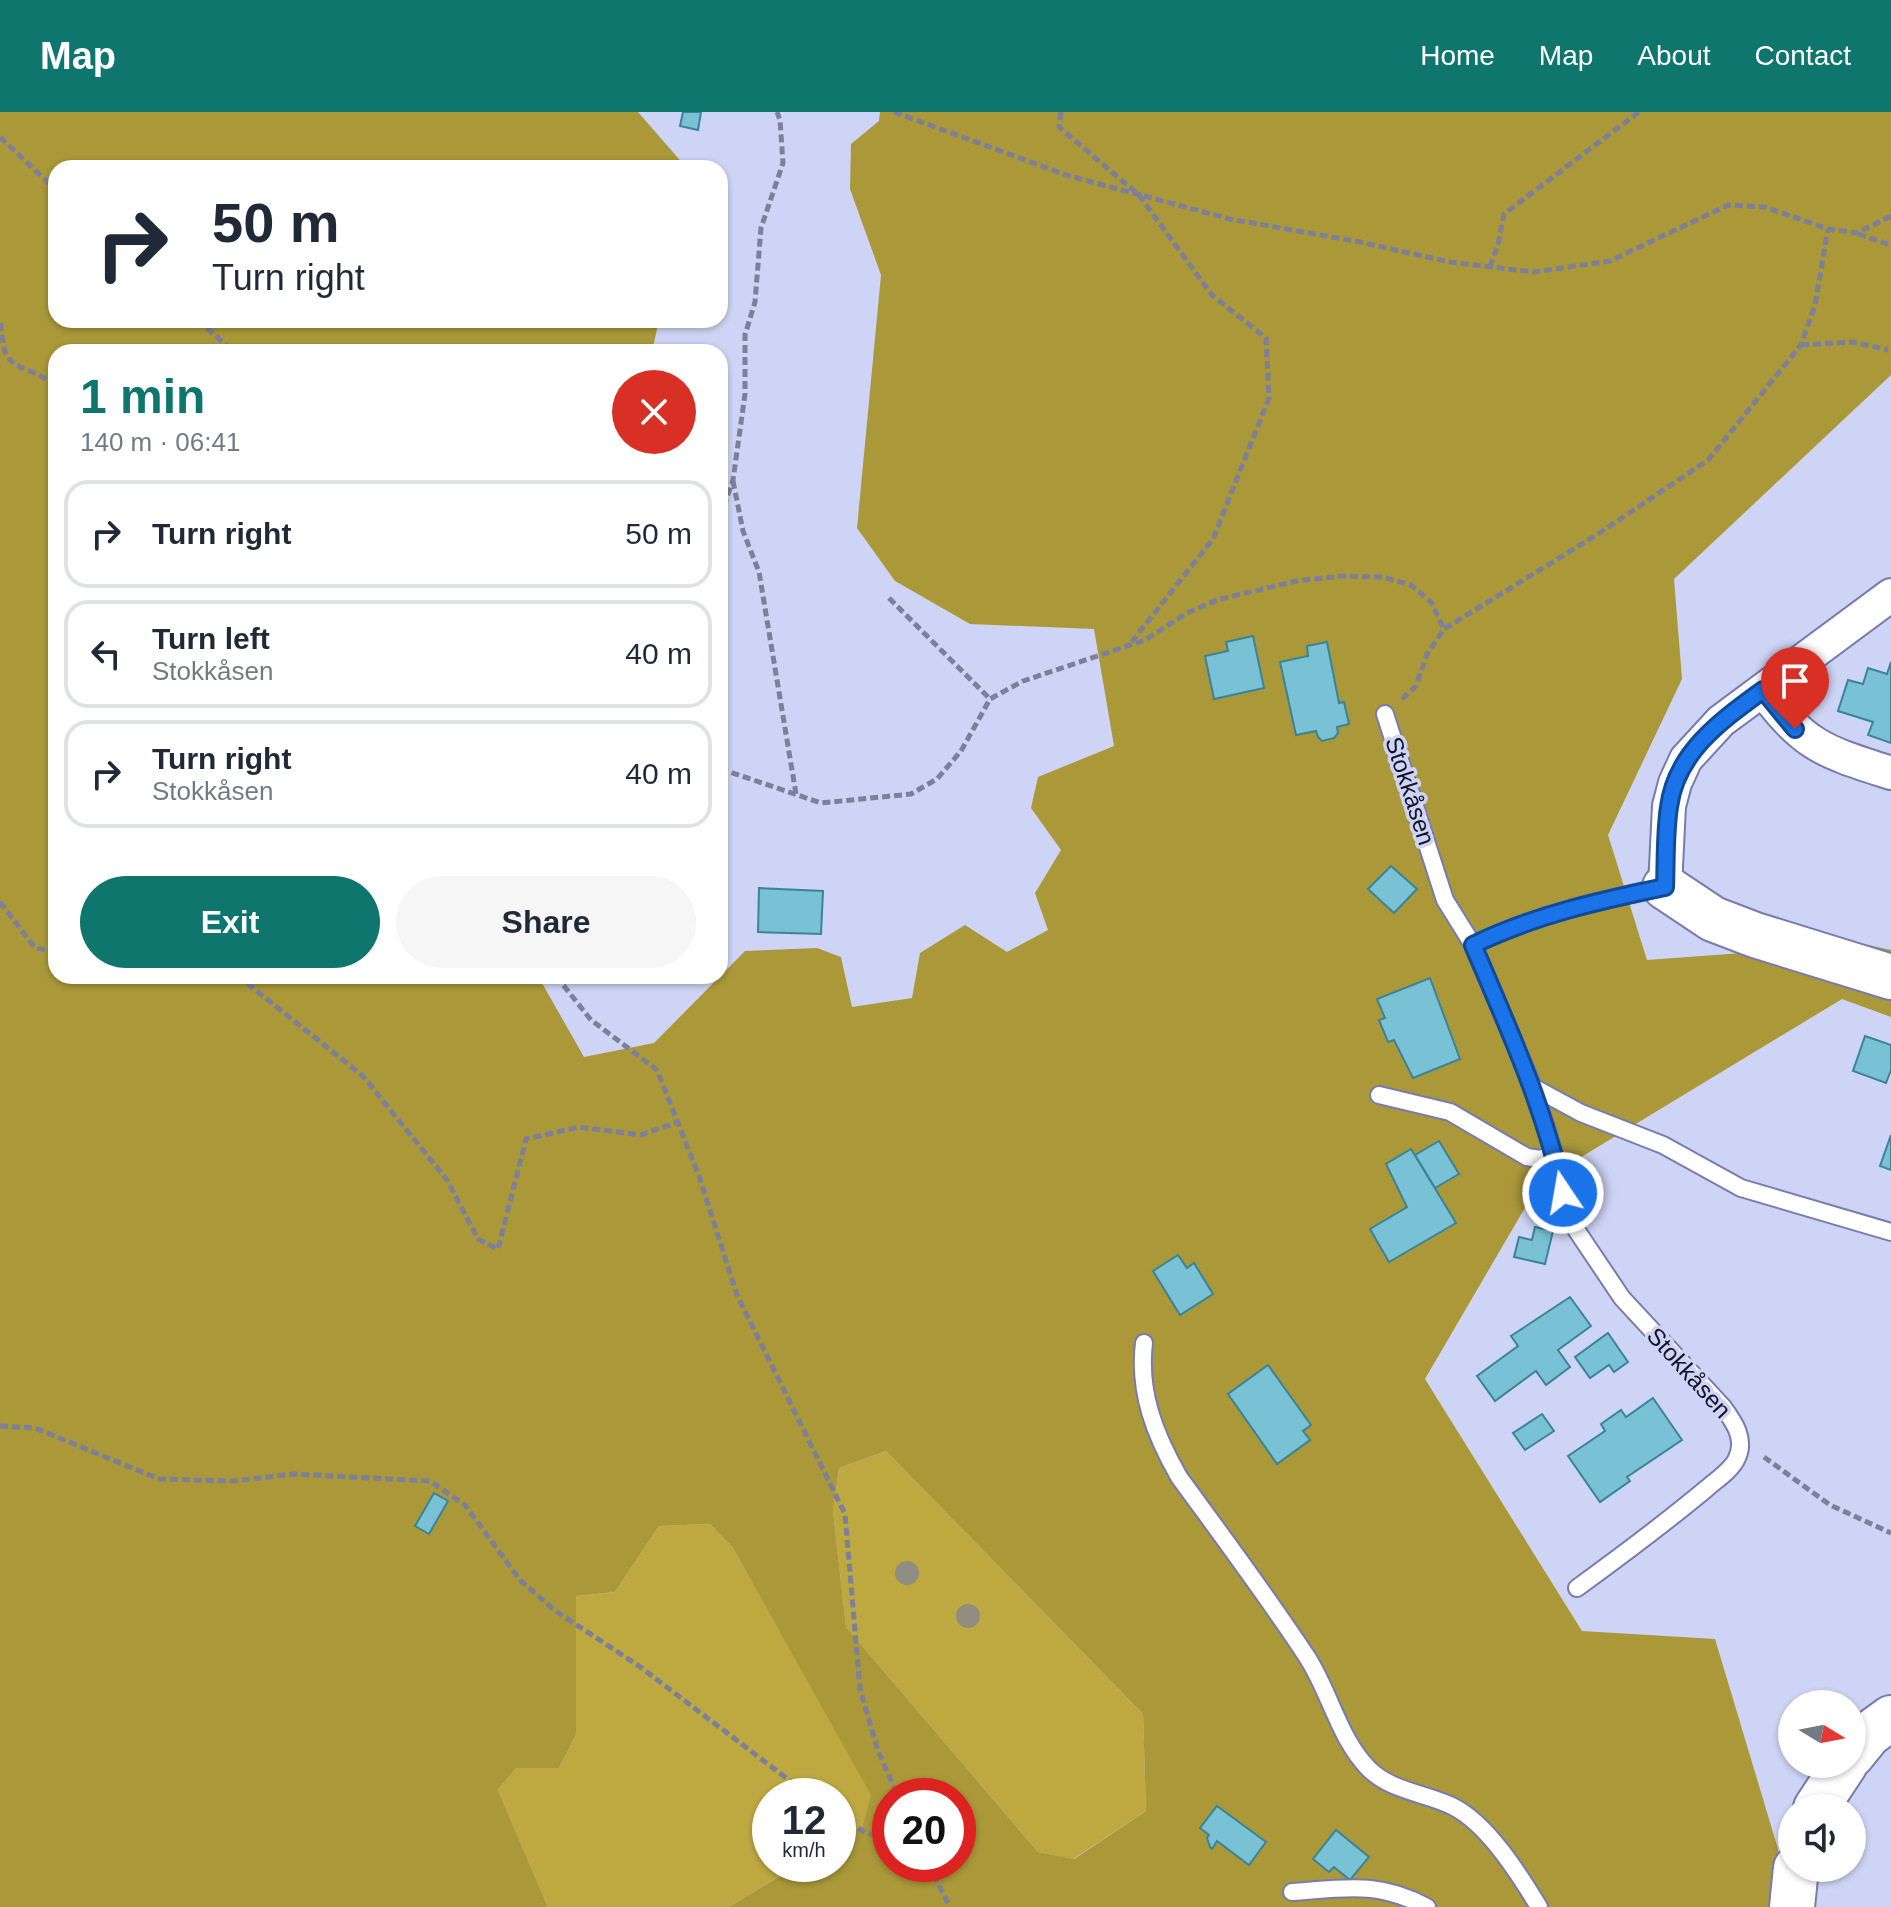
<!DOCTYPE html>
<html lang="en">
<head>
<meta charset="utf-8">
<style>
  :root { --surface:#fff; --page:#f6f6f7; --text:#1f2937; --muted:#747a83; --line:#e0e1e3; --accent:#0f766e }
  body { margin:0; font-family:Helvetica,sans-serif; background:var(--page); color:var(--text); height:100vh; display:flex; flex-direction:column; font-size:30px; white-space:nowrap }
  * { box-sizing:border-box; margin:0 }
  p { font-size:26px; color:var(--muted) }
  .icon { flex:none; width:44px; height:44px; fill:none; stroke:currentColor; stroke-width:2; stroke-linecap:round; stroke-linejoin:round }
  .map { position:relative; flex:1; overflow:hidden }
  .side { position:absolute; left:48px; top:232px; width:680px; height:640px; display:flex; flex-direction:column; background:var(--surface); border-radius:24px; box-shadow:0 2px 6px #0004 }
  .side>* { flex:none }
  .hud { position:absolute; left:48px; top:48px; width:680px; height:168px; border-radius:24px; box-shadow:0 2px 6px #0004; background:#fff; color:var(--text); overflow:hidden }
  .needle { width:52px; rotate:100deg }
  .fabs { position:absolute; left:1778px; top:1578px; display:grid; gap:16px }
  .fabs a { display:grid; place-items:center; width:88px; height:88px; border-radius:50%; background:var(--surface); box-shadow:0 2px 6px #0004; font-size:40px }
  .speed { position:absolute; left:752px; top:1666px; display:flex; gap:16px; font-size:40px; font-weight:700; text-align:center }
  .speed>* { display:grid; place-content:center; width:104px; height:104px; border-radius:50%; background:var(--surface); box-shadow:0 2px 6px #0004; line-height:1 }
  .speed small { font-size:20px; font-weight:400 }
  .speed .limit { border:12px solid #d22; background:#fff; color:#111 }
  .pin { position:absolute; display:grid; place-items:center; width:68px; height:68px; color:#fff; margin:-82px -34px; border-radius:50% 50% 50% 0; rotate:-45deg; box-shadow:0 0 8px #0007 }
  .pin .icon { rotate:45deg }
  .me { position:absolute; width:88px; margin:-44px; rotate:348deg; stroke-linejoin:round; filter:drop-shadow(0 0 6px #0008) }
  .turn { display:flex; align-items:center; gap:28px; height:168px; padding:0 32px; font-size:36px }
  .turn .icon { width:104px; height:104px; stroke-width:2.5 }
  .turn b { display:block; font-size:56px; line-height:68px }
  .round { display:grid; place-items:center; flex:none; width:84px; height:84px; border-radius:42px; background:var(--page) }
  .head { display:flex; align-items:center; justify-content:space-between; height:136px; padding:0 32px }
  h1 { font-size:48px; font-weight:600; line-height:60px; color:var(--accent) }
  .cta { display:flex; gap:16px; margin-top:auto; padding:16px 32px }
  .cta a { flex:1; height:92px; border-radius:48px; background:var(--accent); color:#fff; font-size:32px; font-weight:600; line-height:92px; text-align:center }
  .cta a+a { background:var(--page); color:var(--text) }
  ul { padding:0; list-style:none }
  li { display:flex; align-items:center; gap:24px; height:108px; margin:0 16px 12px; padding:0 16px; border:4px solid var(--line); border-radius:24px }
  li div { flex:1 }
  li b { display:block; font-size:30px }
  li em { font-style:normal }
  header { display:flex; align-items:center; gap:48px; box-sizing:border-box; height:112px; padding:0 40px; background:var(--accent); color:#fff }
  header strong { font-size:38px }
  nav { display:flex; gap:44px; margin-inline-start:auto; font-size:28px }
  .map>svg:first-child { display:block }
  .green { fill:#bea941 }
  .forest { fill:#aa9839; fill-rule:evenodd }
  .building { fill:#79c1d5; stroke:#3b8497; stroke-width:2 }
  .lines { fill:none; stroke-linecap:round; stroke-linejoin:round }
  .lane-casing { stroke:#767caf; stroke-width:20 }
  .street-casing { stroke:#767caf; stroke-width:36 }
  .secondary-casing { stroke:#767caf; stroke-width:48 }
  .path { stroke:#7c809b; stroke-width:5; stroke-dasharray:8 4; stroke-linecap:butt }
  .lane { stroke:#fff; stroke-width:16 }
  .street { stroke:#fff; stroke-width:32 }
  .secondary { stroke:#fff; stroke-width:44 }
  .tree { fill:#908e82 }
  .route-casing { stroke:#114b97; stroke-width:20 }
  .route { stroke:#1a73e8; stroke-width:14 }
  .labels { text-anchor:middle; stroke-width:7; stroke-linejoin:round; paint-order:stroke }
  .street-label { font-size:24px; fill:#111327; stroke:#ced4f5 }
</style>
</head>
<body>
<header>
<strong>Map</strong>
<nav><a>Home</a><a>Map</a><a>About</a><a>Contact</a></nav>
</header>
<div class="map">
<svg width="1891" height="1795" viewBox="0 0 1891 1795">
  <rect width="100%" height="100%" fill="#ced4f5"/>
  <g class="green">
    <path d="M886,1339L1143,1602L1146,1699L1073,1747L1038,1740L846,1515L833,1399L839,1356Z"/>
    <path d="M710,1412L733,1436L872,1683L862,1715L838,1729V1684H770V1752H800L729,1795H548L498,1678L516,1656H559L576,1623V1484L615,1480L659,1414Z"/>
  </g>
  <path class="forest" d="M0,0H638L685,54L56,56V208H659L652,240H56V864H538L584,945L654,931L745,839L817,836L841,845L852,895L912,886L920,841L965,813L1007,840L1048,818L1035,781L1061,738L1031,696L1038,665L1114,634L1094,517L970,512L895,469L857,416L881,163L850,77L851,32L879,9L880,0H1891V263L1674,467L1682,567L1608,723L1647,848L1864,832L1891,838V905L1842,887L1540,1070L1425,1267L1582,1519L1715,1527L1778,1737L1770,1795H729L800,1752H838V1729L862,1715L871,1683L733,1436L710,1412L659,1414L615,1480L576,1484V1623L559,1656H516L498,1678L548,1795H0ZM886,1339L1143,1602L1146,1699L1074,1747L1038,1740L846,1515L833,1399L839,1356ZM890,1684H958V1752H890Z"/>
  <g class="building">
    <path d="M683,0H701L698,18L680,14Z"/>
    <path d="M1253,524L1264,576L1214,587L1205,544L1228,539L1226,530Z"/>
    <path d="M1327,530L1339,591L1344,590L1349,612L1337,615L1338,621L1334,626L1322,629L1318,625L1316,619L1296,623L1280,550L1308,544L1307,534Z"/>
    <path d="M1891,550V631L1868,623L1873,610L1838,599L1848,568L1863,572L1868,556L1887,562Z"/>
    <path d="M1391,754L1417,777L1394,801L1368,777Z"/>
    <path d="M759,776L823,779L821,822L758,820Z"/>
    <path d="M1430,866L1460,947L1413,966L1394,928L1388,930L1379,908L1385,906L1377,887Z"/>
    <path d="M1865,924L1891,933V958L1886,971L1853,959Z"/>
    <path d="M1891,1023V1058L1880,1054Z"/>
    <path d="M1439,1029L1459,1062L1435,1076L1415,1043Z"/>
    <path d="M1411,1037L1456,1111L1389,1150L1370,1117L1407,1095L1386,1052Z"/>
    <path d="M1535,1115L1553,1119L1545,1152L1514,1145L1519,1125L1532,1128Z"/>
    <path d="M1178,1143L1187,1156L1194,1151L1213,1182L1180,1203L1153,1159Z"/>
    <path d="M1570,1185L1591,1214L1558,1238L1570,1255L1546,1273L1536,1259L1495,1289L1477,1264L1518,1234L1511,1224Z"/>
    <path d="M1608,1221L1628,1250L1614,1260L1609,1253L1590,1266L1575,1245Z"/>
    <path d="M1268,1253L1311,1313L1303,1319L1310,1328L1277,1352L1228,1282Z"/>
    <path d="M1653,1286L1682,1328L1627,1365L1630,1369L1600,1390L1568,1344L1605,1319L1601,1312L1621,1298L1626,1305Z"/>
    <path d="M1542,1302L1554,1319L1525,1338L1513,1321Z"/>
    <path d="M434,1381L448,1389L429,1422L415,1414Z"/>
    <path d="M1217,1694L1266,1730L1249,1753L1217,1729L1212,1737L1210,1735L1207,1726L1209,1723L1200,1716Z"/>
    <path d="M1336,1718L1369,1745L1350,1768L1334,1755L1329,1760L1313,1747Z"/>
  </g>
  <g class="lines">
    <defs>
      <g id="lane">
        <path d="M1385,602L1445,788L1473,833L1533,975L1554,1042L1563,1081L1577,1119L1622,1186L1723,1295C1734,1310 1746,1327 1737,1346C1732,1358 1716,1368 1706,1377C1664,1412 1621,1444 1577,1476"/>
        <path d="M1473,833C1534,803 1597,789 1663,775"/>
        <path d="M1533,975L1581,1001L1663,1033L1741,1076L1891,1120"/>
        <path d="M1379,983L1450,1000L1527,1045L1540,1047L1554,1042"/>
        <path d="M1144,1231C1138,1280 1155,1323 1179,1365C1222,1424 1267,1484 1307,1545C1330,1580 1339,1627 1369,1657C1391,1679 1425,1681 1452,1694C1487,1711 1519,1762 1539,1795"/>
        <path d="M1292,1780C1346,1776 1377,1769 1427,1795"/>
      </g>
      <g id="street">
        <path d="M1763,578C1804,635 1826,640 1891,661"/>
        <path d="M1665,775L1669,694L1675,671L1686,647L1721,609L1891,483"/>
      </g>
      <g id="secondary">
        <path d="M1665,775L1713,807L1755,823L1891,865"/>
        <path d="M1852,1643L1869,1622L1891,1606"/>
        <path d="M1816,1696L1845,1652"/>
        <path d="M1792,1795L1796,1756"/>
      </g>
    </defs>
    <use href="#lane" class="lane-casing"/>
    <use href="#street" class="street-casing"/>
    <use href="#secondary" class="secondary-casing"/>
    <g class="path">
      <path d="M894,0L1066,63L1230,107L1360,130L1450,150L1534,160L1610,149L1728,93L1765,95L1828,117L1857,121L1891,104"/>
      <path d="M1061,0L1059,15L1139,83L1212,183L1266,226L1269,286L1213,427L1130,532"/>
      <path d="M0,25L56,78"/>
      <path d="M1858,122L1891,133"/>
      <path d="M1490,155L1498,132L1504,102L1639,0"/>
      <path d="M198,208L234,240"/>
      <path d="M0,211C3,221 2,236 7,244C18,261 40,256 56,277"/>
      <path d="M1801,233L1853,230L1888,238"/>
      <path d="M733,369L743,419L759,460L796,682"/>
      <path d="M720,406L733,368L745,282V223L755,190L761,116L783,51L780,8L777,0"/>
      <path d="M889,486L990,587"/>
      <path d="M1402,587L1416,574L1427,542L1444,517L1598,422L1708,348L1801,233L1815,193L1828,117"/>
      <path d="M720,661L727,659L821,691L911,682L937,667L961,639L990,587L1023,569L1145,528L1187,501L1217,488L1296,469L1343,464L1383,465L1411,473L1431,490L1444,517"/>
      <path d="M0,790L35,836L56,840"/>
      <path d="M238,864L363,964L447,1068L478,1127L498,1137L526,1027L579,1015L641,1023L678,1010"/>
      <path d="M556,864L591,908L657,958L699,1064L737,1183L845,1402L860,1577L878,1639L898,1684"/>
      <path d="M0,1314L35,1316L159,1367L234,1369L293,1362L430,1369L465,1393L520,1468L554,1498L639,1554L810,1684"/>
      <path d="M1764,1345L1830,1393L1891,1421"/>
      <path d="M838,1703L866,1721L890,1727"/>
      <path d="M928,1752L950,1795"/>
    </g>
    <use href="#lane" class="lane"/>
    <use href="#street" class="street"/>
    <use href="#secondary" class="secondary"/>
  </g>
  <g class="tree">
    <circle cx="907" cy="1461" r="12"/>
    <circle cx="968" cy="1504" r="12"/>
  </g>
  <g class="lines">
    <defs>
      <path id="route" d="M1563,1081C1544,994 1508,915 1473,833C1535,803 1598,789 1665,775C1666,749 1665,721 1669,695C1676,640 1722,608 1763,578L1795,617"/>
    </defs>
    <use href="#route" class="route-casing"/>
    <use href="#route" class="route"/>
  </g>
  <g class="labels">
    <g class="street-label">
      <text transform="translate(1410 679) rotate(72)" y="8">Stokkåsen</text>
      <text transform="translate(1689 1261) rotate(48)" y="8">Stokkåsen</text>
    </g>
  </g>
</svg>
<div class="fabs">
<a><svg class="needle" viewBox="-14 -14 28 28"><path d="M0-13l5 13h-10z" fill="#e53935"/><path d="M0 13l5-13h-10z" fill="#747a83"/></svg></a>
<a><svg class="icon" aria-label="sound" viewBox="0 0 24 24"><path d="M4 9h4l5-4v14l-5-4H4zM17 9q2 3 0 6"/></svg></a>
</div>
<div class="speed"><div>12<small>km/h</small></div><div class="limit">20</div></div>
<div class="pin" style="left:1795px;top:617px;background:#d93025"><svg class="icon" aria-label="arrive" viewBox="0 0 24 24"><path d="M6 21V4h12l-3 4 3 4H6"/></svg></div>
<svg class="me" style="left:1563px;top:1081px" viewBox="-20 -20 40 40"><circle r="17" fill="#1a73e8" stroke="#fff" stroke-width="3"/><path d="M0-11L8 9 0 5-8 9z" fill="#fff"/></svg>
<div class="hud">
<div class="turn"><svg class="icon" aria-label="right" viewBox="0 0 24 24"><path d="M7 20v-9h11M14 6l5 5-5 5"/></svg><div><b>50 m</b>Turn right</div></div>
</div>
<section class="side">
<div class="head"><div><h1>1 min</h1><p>140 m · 06:41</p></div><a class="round" style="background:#d93025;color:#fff"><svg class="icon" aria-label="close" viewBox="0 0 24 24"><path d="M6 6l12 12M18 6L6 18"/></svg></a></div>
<ul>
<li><svg class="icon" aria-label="right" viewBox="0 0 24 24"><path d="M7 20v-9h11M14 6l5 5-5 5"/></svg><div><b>Turn right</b></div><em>50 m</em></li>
<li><svg class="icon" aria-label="left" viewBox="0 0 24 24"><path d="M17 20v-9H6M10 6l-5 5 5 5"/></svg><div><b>Turn left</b><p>Stokkåsen</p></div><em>40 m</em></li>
<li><svg class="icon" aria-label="right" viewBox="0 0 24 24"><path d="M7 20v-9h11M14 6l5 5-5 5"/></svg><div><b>Turn right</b><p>Stokkåsen</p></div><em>40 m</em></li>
</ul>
<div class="cta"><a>Exit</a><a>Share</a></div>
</section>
</div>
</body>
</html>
